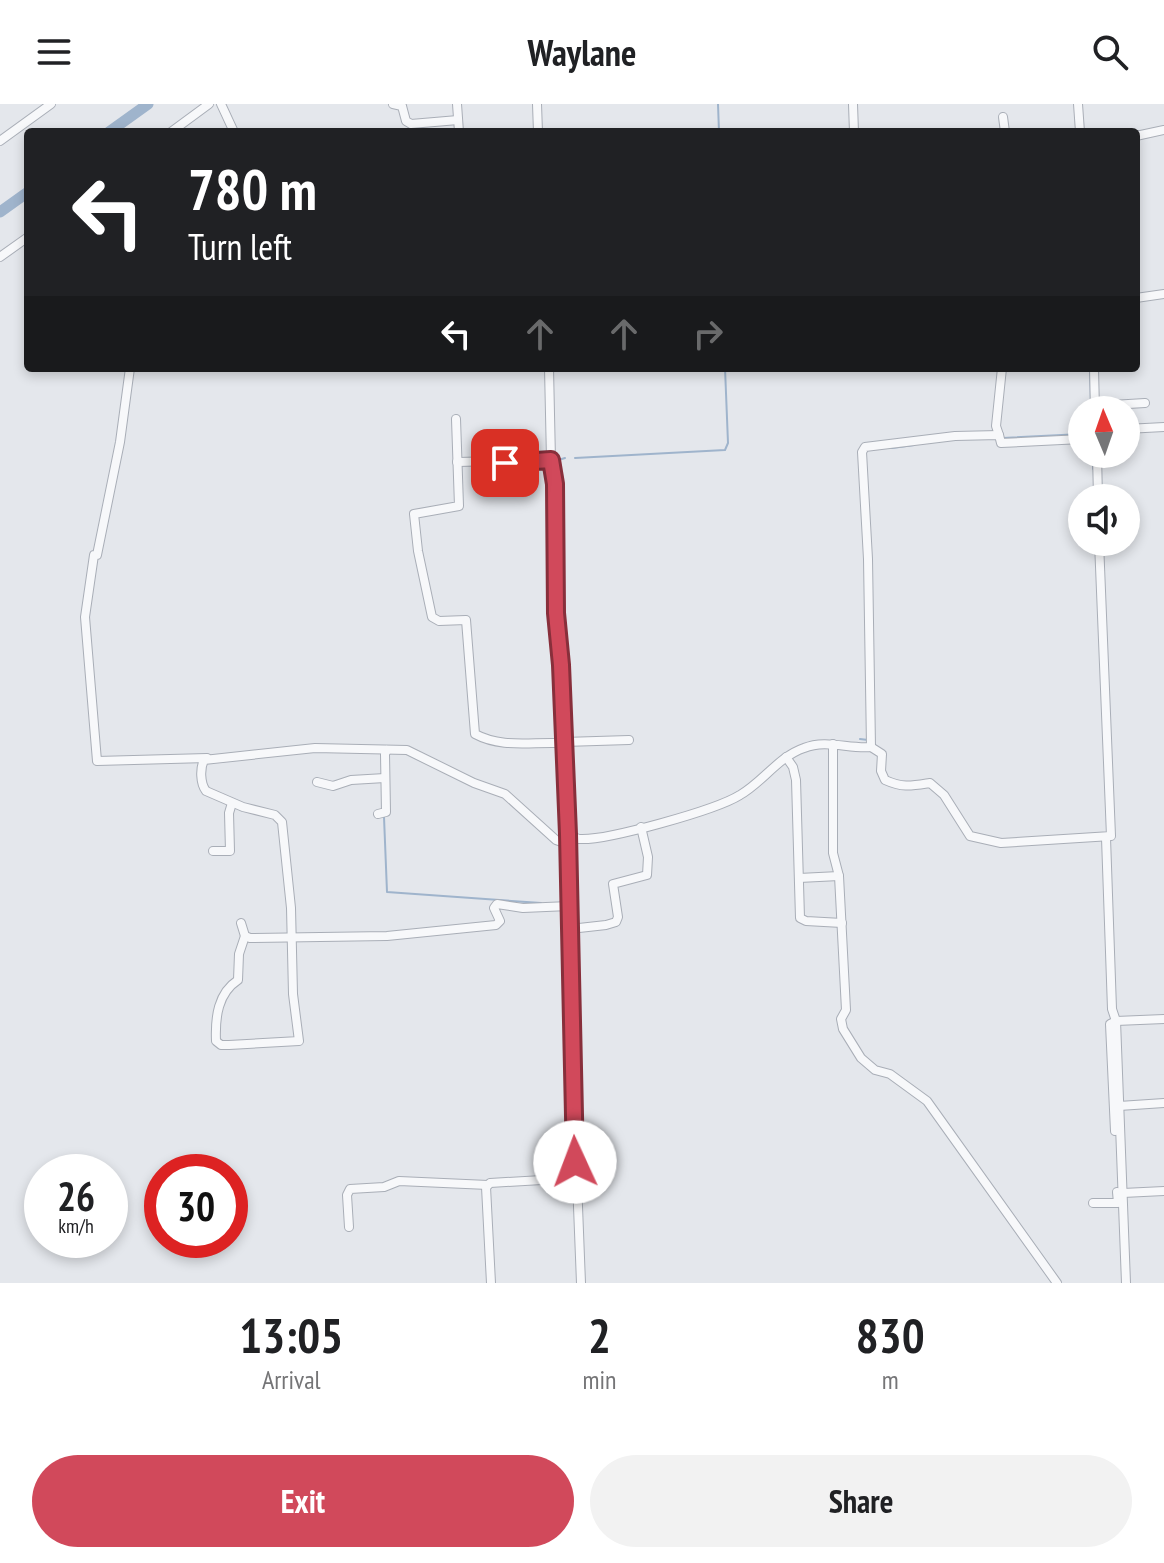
<!DOCTYPE html>
<html lang="en">
<head>
<meta charset="utf-8">
<style>
  :root { --surface:#fff; --page:#f2f2f2; --text:#202124; --muted:#757577; --accent:#d1495b }
  body { margin:0; font-family:"PT Sans Narrow",sans-serif; background:var(--page); color:var(--text); height:100vh; display:flex; flex-direction:column; font-size:30px; white-space:nowrap }
  * { box-sizing:border-box; margin:0 }
  p { font-size:26px; color:var(--muted) }
  .icon { flex:none; width:44px; height:44px; fill:none; stroke:currentColor; stroke-width:2; stroke-linecap:round; stroke-linejoin:round }
  .map { position:relative; height:1179px; overflow:hidden }
  .sheet { display:flex; flex-direction:column; background:var(--surface); flex:1 }
  .sheet>* { flex:none }
  .banner { position:absolute; left:24px; top:24px; width:1116px; height:244px; border-radius:8px; box-shadow:0 4px 12px #0003; background:#202124; color:#fff; overflow:hidden }
  .needle { width:52px; rotate:358deg }
  .tools { position:absolute; left:1068px; top:292px; display:grid; gap:16px }
  .tools a { display:grid; place-items:center; width:72px; height:72px; border-radius:50%; background:var(--surface); box-shadow:0 4px 12px #0003; font-size:40px }
  .speed { position:absolute; left:24px; top:1050px; display:flex; gap:16px; font-size:40px; font-weight:700; text-align:center }
  .speed>* { display:grid; place-content:center; width:104px; height:104px; border-radius:50%; background:var(--surface); box-shadow:0 4px 12px #0003; line-height:1 }
  .speed small { font-size:20px; font-weight:400 }
  .speed .limit { border:12px solid #d22; background:#fff; color:#111 }
  .pin { position:absolute; display:grid; place-items:center; width:68px; height:68px; color:#fff; margin:-34px; border-radius:16px; box-shadow:0 4px 12px #0006 }
  .me { position:absolute; width:88px; margin:-44px; rotate:358deg; stroke-linejoin:round; filter:drop-shadow(0 0 6px #0008) }
  .turn { display:flex; align-items:center; gap:28px; height:168px; padding:0 32px; font-size:36px }
  .turn .icon { width:104px; height:104px; stroke-width:2.5 }
  .turn b { display:block; font-size:56px; line-height:68px }
  .lanes { display:flex; align-items:center; height:76px; padding:0 32px; background:#0003; justify-content:center; gap:40px; direction:ltr }
  .lanes .off { opacity:.35 }
  .eta { display:flex; justify-content:space-evenly; align-items:center; height:136px; text-align:center }
  .eta b { font-size:48px; font-weight:800; line-height:56px }
  .action { display:flex; gap:16px; margin-top:auto; padding:16px 32px }
  .action a { flex:1; height:92px; border-radius:48px; background:var(--accent); color:#fff; font-size:32px; font-weight:800; line-height:92px; text-align:center }
  .action a+a { background:var(--page); color:var(--text) }
  header { display:flex; justify-content:space-between; align-items:center; height:104px; padding:0 32px; background:var(--surface); font-size:36px; font-weight:800 }
  .map>svg:first-child { display:block }
  .lines { fill:none; stroke-linecap:round; stroke-linejoin:round }
  .stream { stroke:#9fb4cc; stroke-width:2 }
  .river { stroke:#9fb4cc; stroke-width:11 }
  .minor-casing { stroke:#a9aeb7; stroke-width:10 }
  .minor { stroke:#f7f8fa; stroke-width:8 }
  .route-casing { stroke:#882f3b; stroke-width:20 }
  .route { stroke:#d1495b; stroke-width:14 }
</style>
</head>
<body>
<header><svg class="icon" aria-label="menu" viewBox="0 0 24 24"><path d="M4 6h16M4 12h16M4 18h16"/></svg>Waylane<svg class="icon" aria-label="search" viewBox="0 0 24 24"><circle cx="10" cy="10" r="6"/><path d="M15 15l6 6"/></svg></header>
<div class="map">
<svg width="1164" height="1179" viewBox="0 0 1164 1179">
  <rect width="100%" height="100%" fill="#e4e7ec"/>
  <g class="lines">
    <g class="stream">
      <path d="M718,0L719,28"/>
      <path d="M1090,264L1091,299"/>
      <path d="M1003,334L1082,330"/>
      <path d="M892,344L914,341"/>
      <path d="M1093,350V365"/>
      <path d="M575,354L725,346L728,339L725,264"/>
      <path d="M555,357L565,354"/>
      <path d="M550,371L551,396"/>
      <path d="M860,635L868,636"/>
      <path d="M384,713L387,788L541,799"/>
    </g>
    <g class="river">
      <path d="M109,28L148,0"/>
      <path d="M0,108L28,88"/>
    </g>
    <defs>
      <g id="minor">
        <path d="M221,0L234,28"/>
        <path d="M393,0L402,2L406,17L411,20L458,16"/>
        <path d="M457,0L459,28"/>
        <path d="M537,0L538,28"/>
        <path d="M853,0L854,28"/>
        <path d="M1078,0L1080,28"/>
        <path d="M1003,13L1005,28"/>
        <path d="M171,28L209,0"/>
        <path d="M1136,32L1164,26"/>
        <path d="M0,37L51,0"/>
        <path d="M0,153L28,133"/>
        <path d="M1136,194L1164,190"/>
        <path d="M130,264L120,338L97,451H94L85,513L97,657L207,654"/>
        <path d="M1094,264L1095,306"/>
        <path d="M1095,302L1145,299"/>
        <path d="M456,315L459,402L414,410L418,447L432,513L439,517L466,516L475,630C501,644 529,638 559,639"/>
        <path d="M1126,325L1164,323"/>
        <path d="M999,331L996,322L1002,264"/>
        <path d="M1097,350L1098,394"/>
        <path d="M457,358L551,356"/>
        <path d="M564,638L629,636"/>
        <path d="M833,640V749L839,772L846,906L841,915L843,925L861,954L875,966L890,970L927,997L1057,1179"/>
        <path d="M871,643L882,650L881,667L885,676C903,684 911,682 930,679L944,691L970,732L1001,739L1111,732L1099,438"/>
        <path d="M786,653L793,663L796,676L800,814L806,817L842,819"/>
        <path d="M317,678L333,682L351,676L385,674"/>
        <path d="M378,710L386,708L385,650L387,646"/>
        <path d="M568,730C571,732 575,734 579,735C606,737 716,706 740,691C763,678 778,653 804,644C826,635 848,645 871,643L868,455L862,348L865,343L955,332L999,331L1001,339L1082,335"/>
        <path d="M1106,734L1112,905L1116,917L1126,1179"/>
        <path d="M213,747H230L229,709L232,699"/>
        <path d="M799,774L839,772"/>
        <path d="M241,819L245,832L250,834L387,832L496,821L500,817L494,804L497,800L523,804L569,802"/>
        <path d="M570,825L606,821L616,818L618,813L613,780L647,771L648,753L641,723"/>
        <path d="M245,832L239,850L238,876C218,889 215,913 216,937L221,941H229L299,937L293,890L291,804L282,718L275,711L243,703L206,687C200,679 200,664 204,656L315,644L407,646L474,679L505,690L556,736L567,740"/>
        <path d="M1119,1002L1164,999"/>
        <path d="M1115,1027L1110,920L1116,917L1164,915"/>
        <path d="M574,1075L577,1077L581,1179"/>
        <path d="M1123,1089L1164,1087"/>
        <path d="M1093,1099H1118L1117,1088"/>
        <path d="M349,1123L347,1091L350,1085L384,1083L399,1077L488,1081"/>
        <path d="M491,1179L486,1083L490,1079L576,1074L568,730L561,561L556,509L555,380L551,356L549,264"/>
      </g>
    </defs>
    <use href="#minor" class="minor-casing"/>
    <use href="#minor" class="minor"/>
  </g>
  <g class="lines">
    <defs>
      <path id="route" d="M505,359L551,356L555,380L556,509L561,561L568,730L575,1058"/>
    </defs>
    <use href="#route" class="route-casing"/>
    <use href="#route" class="route"/>
  </g>
</svg>
<div class="tools">
<a><svg class="needle" viewBox="-14 -14 28 28"><path d="M0-13l5 13h-10z" fill="#e53935"/><path d="M0 13l5-13h-10z" fill="#757577"/></svg></a>
<a><svg class="icon" aria-label="sound" viewBox="0 0 24 24"><path d="M4 9h4l5-4v14l-5-4H4zM17 9q2 3 0 6"/></svg></a>
</div>
<div class="speed"><div>26<small>km/h</small></div><div class="limit">30</div></div>
<div class="pin" style="left:505px;top:359px;background:#d93025"><svg class="icon" aria-label="arrive" viewBox="0 0 24 24"><path d="M6 21V4h12l-3 4 3 4H6"/></svg></div>
<svg class="me" style="left:575px;top:1058px" viewBox="-20 -20 40 40"><circle r="19" fill="#fff"/><path d="M0-13L10 11 0 6-10 11z" fill="#d1495b"/></svg>
<div class="banner">
<div class="turn"><svg class="icon" aria-label="left" viewBox="0 0 24 24"><path d="M17 20v-9H6M10 6l-5 5 5 5"/></svg><div><b>780 m</b>Turn left</div></div>
<div class="lanes"><svg class="icon" aria-label="left" viewBox="0 0 24 24"><path d="M17 20v-9H6M10 6l-5 5 5 5"/></svg><svg class="icon off" aria-label="ahead" viewBox="0 0 24 24"><path d="M12 20V5M6 11l6-6 6 6"/></svg><svg class="icon off" aria-label="ahead" viewBox="0 0 24 24"><path d="M12 20V5M6 11l6-6 6 6"/></svg><svg class="icon off" aria-label="right" viewBox="0 0 24 24"><path d="M7 20v-9h11M14 6l5 5-5 5"/></svg></div>
</div>
</div>
<section class="sheet">
<div class="eta">
<div><b>13:05</b><p>Arrival</p></div>
<div><b>2</b><p>min</p></div>
<div><b>830</b><p>m</p></div>
</div>
<div class="action"><a>Exit</a><a>Share</a></div>
</section>
</body>
</html>
